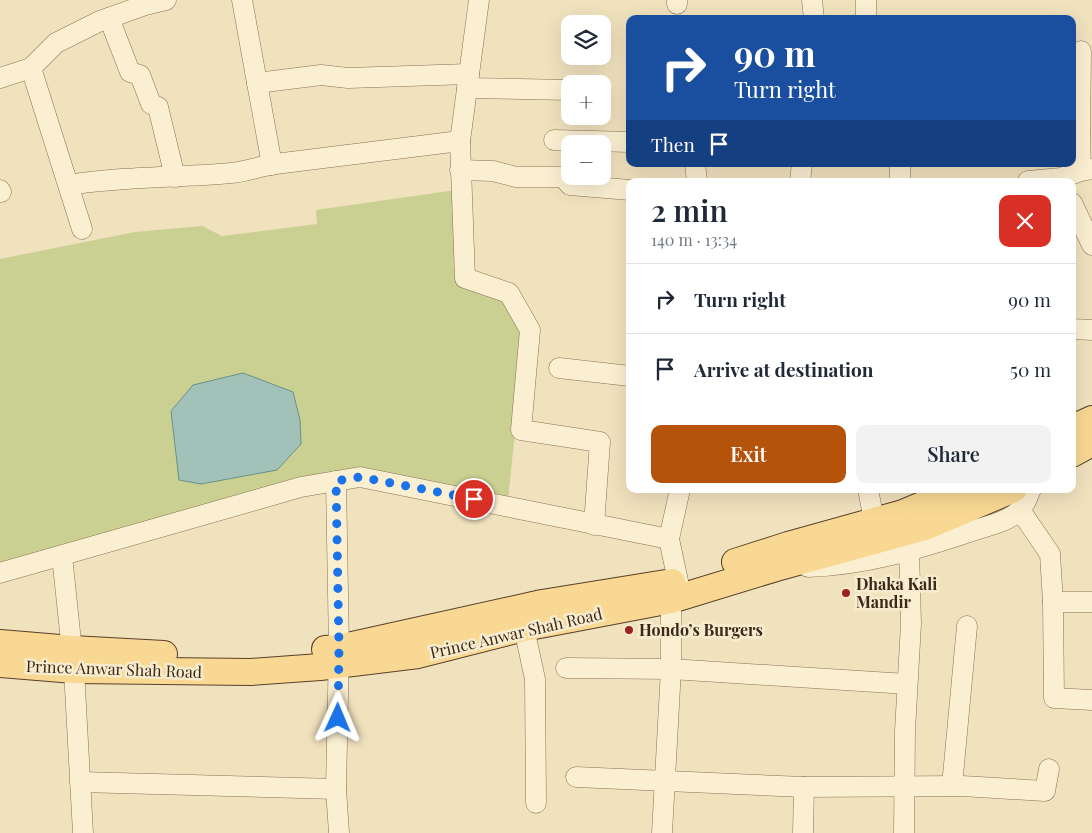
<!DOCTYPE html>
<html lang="en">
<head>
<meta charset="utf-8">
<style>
  :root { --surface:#fff; --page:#f2f2f3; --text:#1f2937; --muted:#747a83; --line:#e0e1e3; --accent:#b45309 }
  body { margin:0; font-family:"Playfair Display",serif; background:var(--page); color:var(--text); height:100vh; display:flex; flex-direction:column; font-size:19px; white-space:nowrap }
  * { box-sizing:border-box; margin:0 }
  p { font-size:16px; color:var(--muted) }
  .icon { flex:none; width:28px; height:28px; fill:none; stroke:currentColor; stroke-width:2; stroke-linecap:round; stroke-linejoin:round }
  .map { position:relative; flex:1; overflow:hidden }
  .sheet { position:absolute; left:626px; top:178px; width:450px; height:315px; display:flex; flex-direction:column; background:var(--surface); border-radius:10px; box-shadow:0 5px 20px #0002 }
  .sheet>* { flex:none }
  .guide { position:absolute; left:626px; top:15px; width:450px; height:152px; border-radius:10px; box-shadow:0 5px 20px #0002; background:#1a4fa0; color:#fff; overflow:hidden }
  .fabs { position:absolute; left:561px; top:15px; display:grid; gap:10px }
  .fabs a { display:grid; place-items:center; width:50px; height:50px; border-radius:10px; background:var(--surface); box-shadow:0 5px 20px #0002; font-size:25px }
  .pin { position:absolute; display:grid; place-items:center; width:42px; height:42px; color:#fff; margin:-21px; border:2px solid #fff; border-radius:50%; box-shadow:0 1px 5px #0007 }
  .me { position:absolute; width:55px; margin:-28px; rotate:1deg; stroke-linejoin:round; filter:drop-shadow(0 0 4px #0008) }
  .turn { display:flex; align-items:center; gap:18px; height:105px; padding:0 25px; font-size:22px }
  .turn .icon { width:65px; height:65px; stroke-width:2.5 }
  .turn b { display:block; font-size:35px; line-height:42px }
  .then { display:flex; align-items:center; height:48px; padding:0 25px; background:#0003; gap:10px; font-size:19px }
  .round { display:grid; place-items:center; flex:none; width:52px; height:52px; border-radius:10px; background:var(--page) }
  .summary { display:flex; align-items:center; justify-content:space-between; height:85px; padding:0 25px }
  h1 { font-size:30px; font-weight:600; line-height:38px }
  .action { display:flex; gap:10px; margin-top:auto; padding:10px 25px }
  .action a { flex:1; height:58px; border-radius:10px; background:var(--accent); color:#fff; font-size:20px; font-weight:600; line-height:58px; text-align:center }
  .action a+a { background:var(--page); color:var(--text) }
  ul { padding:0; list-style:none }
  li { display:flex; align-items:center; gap:15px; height:70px; padding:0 25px; border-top:1px solid var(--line) }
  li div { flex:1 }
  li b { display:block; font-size:19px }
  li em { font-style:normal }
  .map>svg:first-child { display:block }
  .green { fill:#c9d091 }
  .water { fill:#a2c2b9; stroke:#689186 }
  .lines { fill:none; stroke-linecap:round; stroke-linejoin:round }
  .minor-casing { stroke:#8b7155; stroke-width:21 }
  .major-casing { stroke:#583f2a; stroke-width:28 }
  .minor { stroke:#fbefd2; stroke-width:20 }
  .major { stroke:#f8d892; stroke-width:26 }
  .route { stroke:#1a73e8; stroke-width:9; stroke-dasharray:0 16.2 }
  .poi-dot { fill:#9e2122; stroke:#f8ecce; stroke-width:2 }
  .labels { text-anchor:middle; stroke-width:5; stroke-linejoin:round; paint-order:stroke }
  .poi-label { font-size:16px; font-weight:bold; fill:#39291b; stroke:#f8ecce; text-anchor:start }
  .street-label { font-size:16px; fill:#39291b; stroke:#f8ecce }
</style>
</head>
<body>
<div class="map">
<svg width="1092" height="833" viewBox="0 0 1092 833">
  <rect width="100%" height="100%" fill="#f1e2be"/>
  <path class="green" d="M456,190V281L504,297L525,335L508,500L365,471L0,569V259L135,232L202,226L222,236L317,224L316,210Z"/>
  <path class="water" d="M243,373L293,392L300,420L301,444L277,470L201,484L179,480L171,411L193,385Z"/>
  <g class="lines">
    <defs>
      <g id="minor">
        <path d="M242,0L272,165"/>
        <path d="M479,0L460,141L465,278L509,293L530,330L521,430L600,442L594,525"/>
        <path d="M677,0V4"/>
        <path d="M812,0L814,19"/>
        <path d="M109,18L130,72L140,75L151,104L158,107L175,177"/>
        <path d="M866,19V0"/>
        <path d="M31,68L82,229"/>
        <path d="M0,78L31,68L56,43L100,21L145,5L166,0"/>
        <path d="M257,83L321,75L348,78L469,74"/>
        <path d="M467,88L570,90"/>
        <path d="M1072,131H1080L1081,51"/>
        <path d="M1080,131L1081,171"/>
        <path d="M554,140L630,142"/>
        <path d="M695,164L697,181"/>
        <path d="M900,164V181"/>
        <path d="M460,170L493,171L516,177H563L570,185L630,190"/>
        <path d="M800,181L802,164"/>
        <path d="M1028,181L1061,178L1081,171L1092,169"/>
        <path d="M69,185C122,176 177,178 231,173C246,172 260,166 275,164C337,156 398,149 460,141"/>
        <path d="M0,190L1,192"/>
        <path d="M1072,203L1092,245"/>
        <path d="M1072,329L1092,330"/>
        <path d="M559,368L630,376"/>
        <path d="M336,481L339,648L336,789L339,833"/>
        <path d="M868,489L874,521"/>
        <path d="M1020,510L1050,554L1053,602"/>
        <path d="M62,556L74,670L83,833"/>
        <path d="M808,567C865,565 919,549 972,531C986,526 1004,523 1015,514C1024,508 1027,499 1031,489"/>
        <path d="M0,573L301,487L360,477L669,539"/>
        <path d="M1092,602H1053L1054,698L1092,700"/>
        <path d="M524,628L535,679L536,803"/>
        <path d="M566,668L671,669L907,684"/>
        <path d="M576,777L804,787L962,786L1045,791L1049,769"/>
        <path d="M80,782L336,789"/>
        <path d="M952,786L967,626"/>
        <path d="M662,833L671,669V600L678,581L669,539L680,489"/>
        <path d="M803,833L804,787"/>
        <path d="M904,833L905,731L911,624L909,550"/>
      </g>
      <g id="major">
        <path d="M1072,428L1092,419"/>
        <path d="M1072,454L1092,443"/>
        <path d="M735,562L788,545L903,513L960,489"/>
        <path d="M0,643L72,649L164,654"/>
        <path d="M325,649L339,648L542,603L672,582"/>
        <path d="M0,664L74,670L251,672L320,667L418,655L524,628L671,600L776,568L925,527L1014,489"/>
      </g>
    </defs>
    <use href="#minor" class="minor-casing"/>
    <use href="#major" class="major-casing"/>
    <use href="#minor" class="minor"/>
    <use href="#major" class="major"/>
  </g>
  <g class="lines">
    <path class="route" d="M338,718L339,648L336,481L360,477L474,499"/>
  </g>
  <g class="poi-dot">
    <circle cx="846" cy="593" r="5"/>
    <circle cx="629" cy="630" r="5"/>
  </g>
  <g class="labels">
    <g class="poi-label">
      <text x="856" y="590">Dhaka Kali<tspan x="856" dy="18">Mandir</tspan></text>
      <text x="639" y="636">Hondo’s Burgers</text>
    </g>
    <g class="street-label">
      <text transform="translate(516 633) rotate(-13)" y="6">Prince Anwar Shah Road</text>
      <text transform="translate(114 669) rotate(2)" y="6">Prince Anwar Shah Road</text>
    </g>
  </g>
</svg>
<div class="fabs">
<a><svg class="icon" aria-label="layers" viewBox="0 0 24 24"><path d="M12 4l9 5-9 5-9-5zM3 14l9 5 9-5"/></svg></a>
<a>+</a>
<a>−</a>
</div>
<div class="pin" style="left:474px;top:499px;background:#d93025"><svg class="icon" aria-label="arrive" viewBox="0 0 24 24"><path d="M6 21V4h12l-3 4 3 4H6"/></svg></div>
<svg class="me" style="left:338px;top:718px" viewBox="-20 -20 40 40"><path d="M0-17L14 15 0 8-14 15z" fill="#1a73e8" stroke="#fff" stroke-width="4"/></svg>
<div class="guide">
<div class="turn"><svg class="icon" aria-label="right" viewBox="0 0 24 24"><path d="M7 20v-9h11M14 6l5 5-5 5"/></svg><div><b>90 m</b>Turn right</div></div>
<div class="then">Then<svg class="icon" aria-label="arrive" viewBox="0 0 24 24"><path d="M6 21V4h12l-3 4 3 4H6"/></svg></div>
</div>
<section class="sheet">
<div class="summary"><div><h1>2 min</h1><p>140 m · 13:34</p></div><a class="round" style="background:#d93025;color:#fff"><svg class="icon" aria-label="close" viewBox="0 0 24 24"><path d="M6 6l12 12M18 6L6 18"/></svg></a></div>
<ul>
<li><svg class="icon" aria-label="right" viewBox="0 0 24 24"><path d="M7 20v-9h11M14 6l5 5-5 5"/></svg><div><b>Turn right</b></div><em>90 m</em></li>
<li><svg class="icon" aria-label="arrive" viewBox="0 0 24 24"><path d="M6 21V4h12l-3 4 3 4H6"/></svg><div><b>Arrive at destination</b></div><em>50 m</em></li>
</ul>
<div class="action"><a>Exit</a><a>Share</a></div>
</section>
</div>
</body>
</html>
